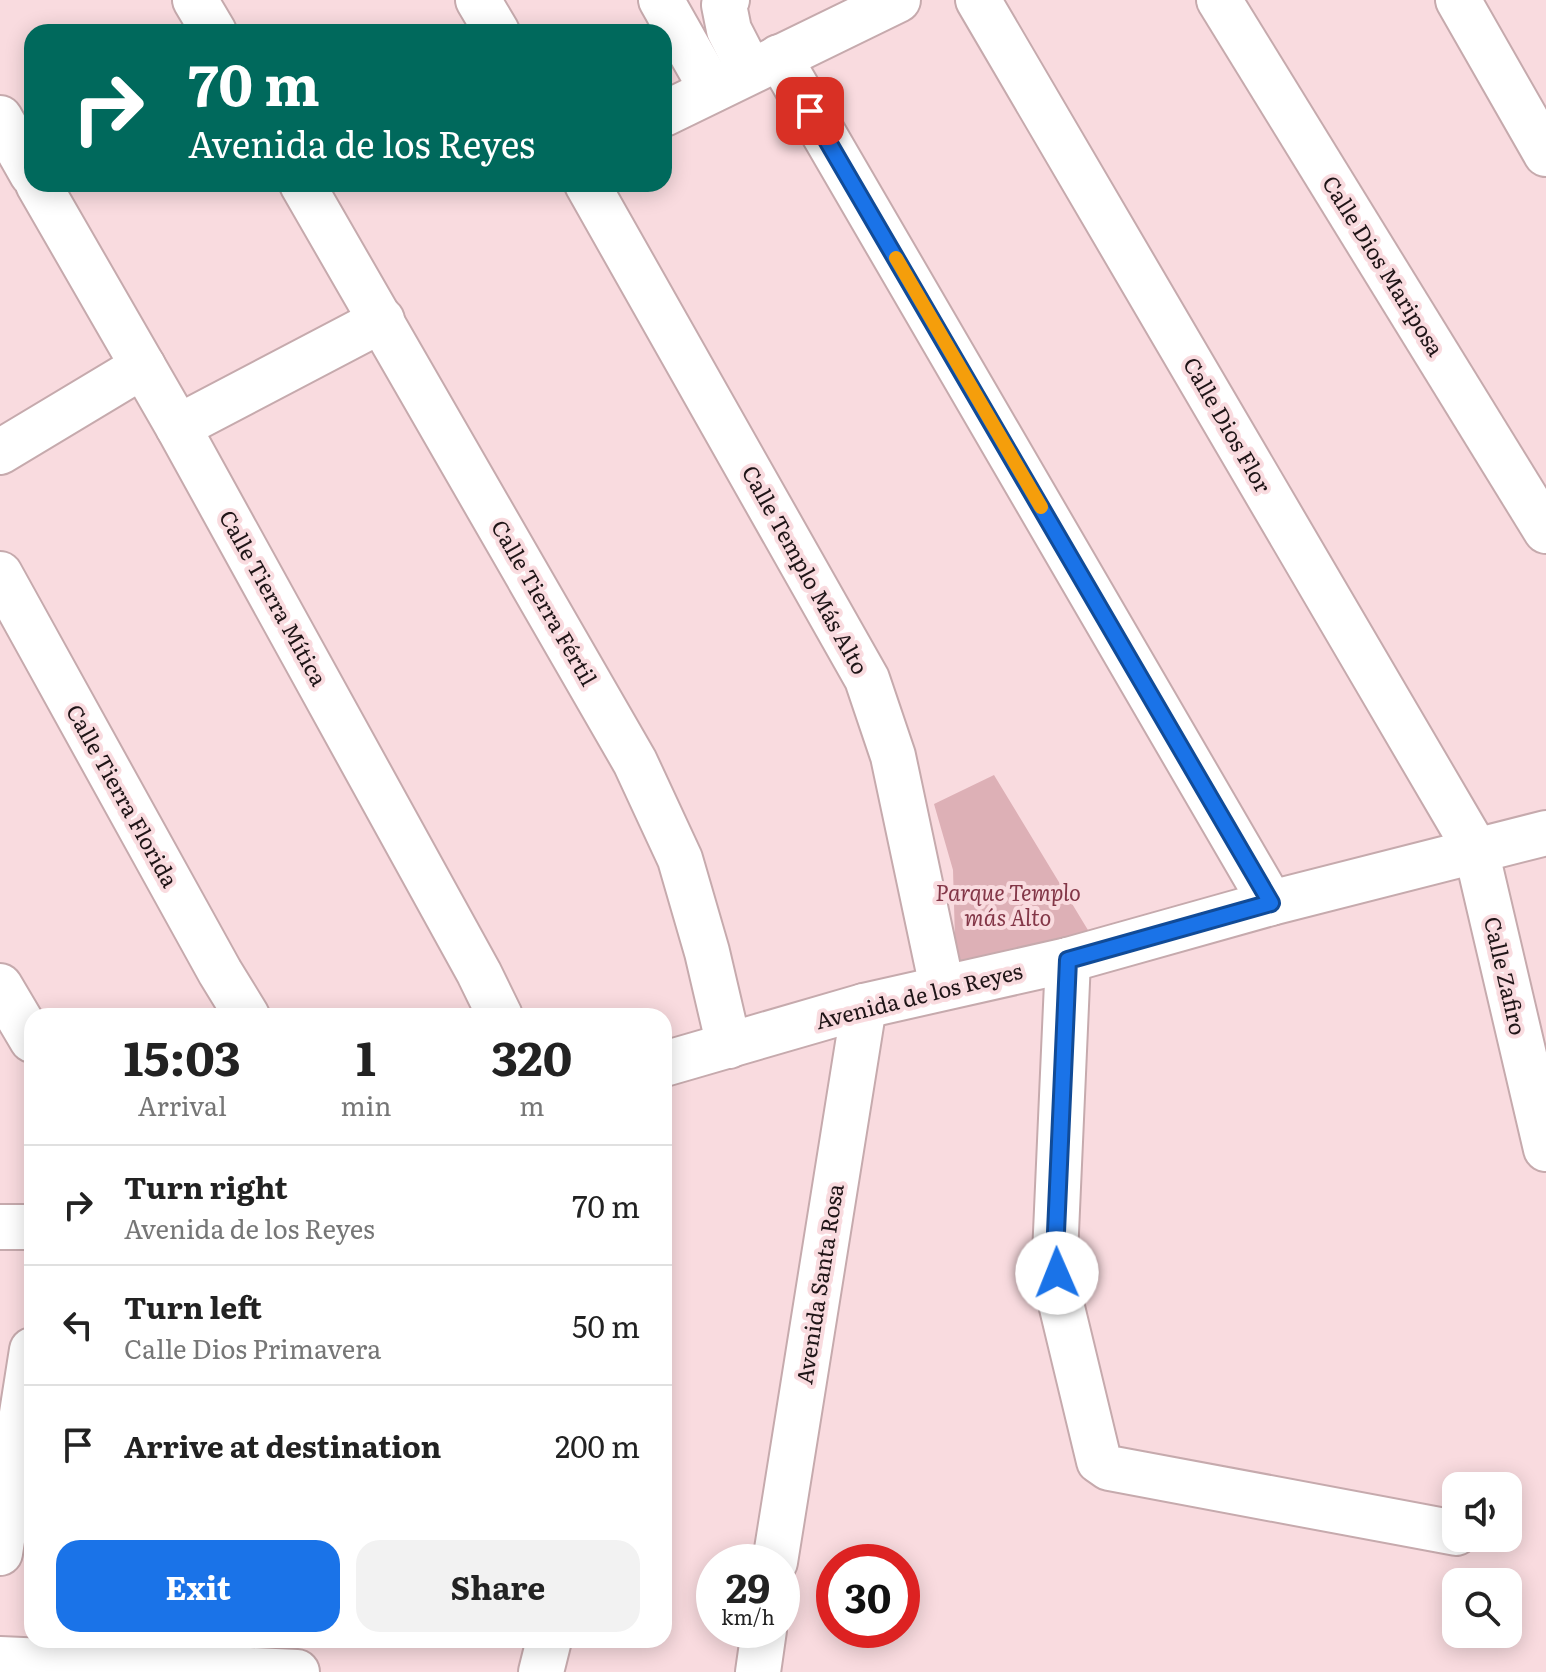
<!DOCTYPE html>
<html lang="en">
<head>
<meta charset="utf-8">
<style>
  :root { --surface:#fff; --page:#f2f2f2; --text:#222; --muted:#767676; --line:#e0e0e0; --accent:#1a73e8 }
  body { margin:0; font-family:Literata,serif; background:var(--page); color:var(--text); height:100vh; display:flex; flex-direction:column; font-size:30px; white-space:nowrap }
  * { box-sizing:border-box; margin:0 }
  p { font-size:26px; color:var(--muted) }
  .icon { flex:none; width:44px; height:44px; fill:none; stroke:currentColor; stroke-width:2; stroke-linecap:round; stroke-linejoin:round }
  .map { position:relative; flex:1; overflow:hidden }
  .drawer { position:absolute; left:24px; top:1008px; width:648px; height:640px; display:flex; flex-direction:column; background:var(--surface); border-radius:24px; box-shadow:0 4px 20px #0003 }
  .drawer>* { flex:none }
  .hud { position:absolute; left:24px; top:24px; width:648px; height:168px; border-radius:24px; box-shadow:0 4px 20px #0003; background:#00695c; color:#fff; overflow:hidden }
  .fabs { position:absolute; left:1442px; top:1472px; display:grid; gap:16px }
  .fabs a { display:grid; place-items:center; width:80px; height:80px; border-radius:16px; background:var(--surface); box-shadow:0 4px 20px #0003; font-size:40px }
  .speed { position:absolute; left:696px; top:1544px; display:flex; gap:16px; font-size:40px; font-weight:700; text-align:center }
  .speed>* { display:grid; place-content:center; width:104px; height:104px; border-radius:50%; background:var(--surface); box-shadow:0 4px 20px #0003; line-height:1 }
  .speed small { font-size:20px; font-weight:400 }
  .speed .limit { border:12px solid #d22; background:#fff; color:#111 }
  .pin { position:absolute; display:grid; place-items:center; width:68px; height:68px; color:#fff; margin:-34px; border-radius:16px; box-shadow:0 4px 12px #0006 }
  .me { position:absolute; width:88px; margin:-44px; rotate:359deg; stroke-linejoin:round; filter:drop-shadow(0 0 6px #0008) }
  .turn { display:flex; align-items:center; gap:28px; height:168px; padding:0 32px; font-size:36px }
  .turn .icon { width:104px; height:104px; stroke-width:2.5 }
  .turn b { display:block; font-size:56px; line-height:68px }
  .eta { display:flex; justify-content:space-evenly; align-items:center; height:136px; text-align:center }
  .eta b { font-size:48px; font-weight:700; line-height:56px }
  .cta { display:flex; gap:16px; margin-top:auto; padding:16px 32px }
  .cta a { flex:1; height:92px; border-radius:24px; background:var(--accent); color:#fff; font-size:32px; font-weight:700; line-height:92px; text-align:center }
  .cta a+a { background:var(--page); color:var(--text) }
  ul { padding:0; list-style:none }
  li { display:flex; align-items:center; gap:24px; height:120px; padding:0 32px; border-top:2px solid var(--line) }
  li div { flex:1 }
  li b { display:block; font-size:30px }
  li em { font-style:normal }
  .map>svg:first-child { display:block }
  .green { fill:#ddb0b6 }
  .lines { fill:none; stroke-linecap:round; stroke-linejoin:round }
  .minor-casing { stroke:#c6aaad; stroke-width:48 }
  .minor { stroke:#fff; stroke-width:44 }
  .route-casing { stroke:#114b97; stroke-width:20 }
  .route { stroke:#1a73e8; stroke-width:14 }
  .slow { stroke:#f59e0b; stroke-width:14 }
  .labels { text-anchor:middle; stroke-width:8; stroke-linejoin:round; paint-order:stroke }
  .street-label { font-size:22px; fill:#1f1517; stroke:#f9dbdf }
  .park-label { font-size:22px; font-style:italic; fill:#833647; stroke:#f9dbdf }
</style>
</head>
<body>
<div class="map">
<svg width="1546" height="1672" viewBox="0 0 1546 1672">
  <rect width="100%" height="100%" fill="#f9dbdf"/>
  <path class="green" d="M994,775L1094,940L956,974L953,870L934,804Z"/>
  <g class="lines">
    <defs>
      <g id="minor">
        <path d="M195,0L214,32"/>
        <path d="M478,0L497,32"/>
        <path d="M661,0L712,90"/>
        <path d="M727,0L724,5L729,30L750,71"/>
        <path d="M978,0L1476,850L1546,1149"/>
        <path d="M1219,0L1546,531"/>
        <path d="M1458,0L1546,154"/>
        <path d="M779,57L1271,903"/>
        <path d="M664,114L898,0"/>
        <path d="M0,118L32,174"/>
        <path d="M38,184L178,427L479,973L500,1016"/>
        <path d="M302,184L635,762L680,859L707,952L729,1046"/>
        <path d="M587,184L867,679L893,756L942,987"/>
        <path d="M178,427L382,320"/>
        <path d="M0,452L143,366"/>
        <path d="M0,574L220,972L247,1016"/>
        <path d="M1068,960L1055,1255L1058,1291L1099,1461L1109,1468L1456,1533"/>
        <path d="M0,986L32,1040"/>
        <path d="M664,1064L864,1006L1068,960L1271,903L1546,833"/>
        <path d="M0,1227H32"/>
        <path d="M0,1553L32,1350"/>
        <path d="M775,1562L864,1006"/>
        <path d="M0,1659L297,1672"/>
        <path d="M541,1672L549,1640"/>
        <path d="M758,1672L764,1630"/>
      </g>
    </defs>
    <use href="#minor" class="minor-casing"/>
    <use href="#minor" class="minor"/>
  </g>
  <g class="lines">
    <defs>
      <path id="route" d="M810,111L1271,903L1068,960L1055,1255L1057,1273"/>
    </defs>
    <use href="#route" class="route-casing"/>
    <use href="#route" class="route"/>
    <path class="slow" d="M896,258L1041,507"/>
  </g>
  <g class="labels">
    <g class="street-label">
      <text transform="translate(1383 266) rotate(58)" y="8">Calle Dios Mariposa</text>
      <text transform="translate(1227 425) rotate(60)" y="8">Calle Dios Flor</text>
      <text transform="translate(805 570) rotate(61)" y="8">Calle Templo Más Alto</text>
      <text transform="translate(273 598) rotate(61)" y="8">Calle Tierra Mítica</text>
      <text transform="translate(544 603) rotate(60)" y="8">Calle Tierra Fértil</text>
      <text transform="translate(122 796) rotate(61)" y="8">Calle Tierra Florida</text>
      <text transform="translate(1505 976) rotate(77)" y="8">Calle Zafiro</text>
      <text transform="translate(919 996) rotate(-14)" y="8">Avenida de los Reyes</text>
      <text transform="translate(820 1284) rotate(-81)" y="8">Avenida Santa Rosa</text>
    </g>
    <g class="park-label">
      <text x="1008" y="901">Parque Templo<tspan x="1008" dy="25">más Alto</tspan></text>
    </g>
  </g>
</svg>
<div class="fabs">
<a><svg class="icon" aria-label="sound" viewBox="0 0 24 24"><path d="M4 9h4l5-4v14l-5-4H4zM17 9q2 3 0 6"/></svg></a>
<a><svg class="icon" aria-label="search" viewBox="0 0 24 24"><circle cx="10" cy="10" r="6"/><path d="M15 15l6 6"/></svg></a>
</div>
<div class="speed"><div>29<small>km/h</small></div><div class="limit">30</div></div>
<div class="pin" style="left:810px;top:111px;background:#d93025"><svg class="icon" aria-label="arrive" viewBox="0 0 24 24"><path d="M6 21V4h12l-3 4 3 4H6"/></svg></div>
<svg class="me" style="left:1057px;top:1273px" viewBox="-20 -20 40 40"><circle r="19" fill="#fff"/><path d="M0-13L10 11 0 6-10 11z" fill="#1a73e8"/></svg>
<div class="hud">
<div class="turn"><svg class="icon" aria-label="right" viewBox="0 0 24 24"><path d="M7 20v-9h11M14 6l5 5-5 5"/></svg><div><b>70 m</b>Avenida de los Reyes</div></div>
</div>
<section class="drawer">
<div class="eta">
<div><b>15:03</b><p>Arrival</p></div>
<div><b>1</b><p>min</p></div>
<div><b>320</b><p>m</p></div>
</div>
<ul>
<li><svg class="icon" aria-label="right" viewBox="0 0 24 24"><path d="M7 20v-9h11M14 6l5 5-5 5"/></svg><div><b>Turn right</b><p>Avenida de los Reyes</p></div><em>70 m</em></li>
<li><svg class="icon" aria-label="left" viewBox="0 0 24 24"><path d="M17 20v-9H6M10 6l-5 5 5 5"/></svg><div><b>Turn left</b><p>Calle Dios Primavera</p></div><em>50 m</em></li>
<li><svg class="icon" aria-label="arrive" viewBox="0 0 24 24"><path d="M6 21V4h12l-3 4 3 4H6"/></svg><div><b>Arrive at destination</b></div><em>200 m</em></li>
</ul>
<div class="cta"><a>Exit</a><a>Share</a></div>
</section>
</div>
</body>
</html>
